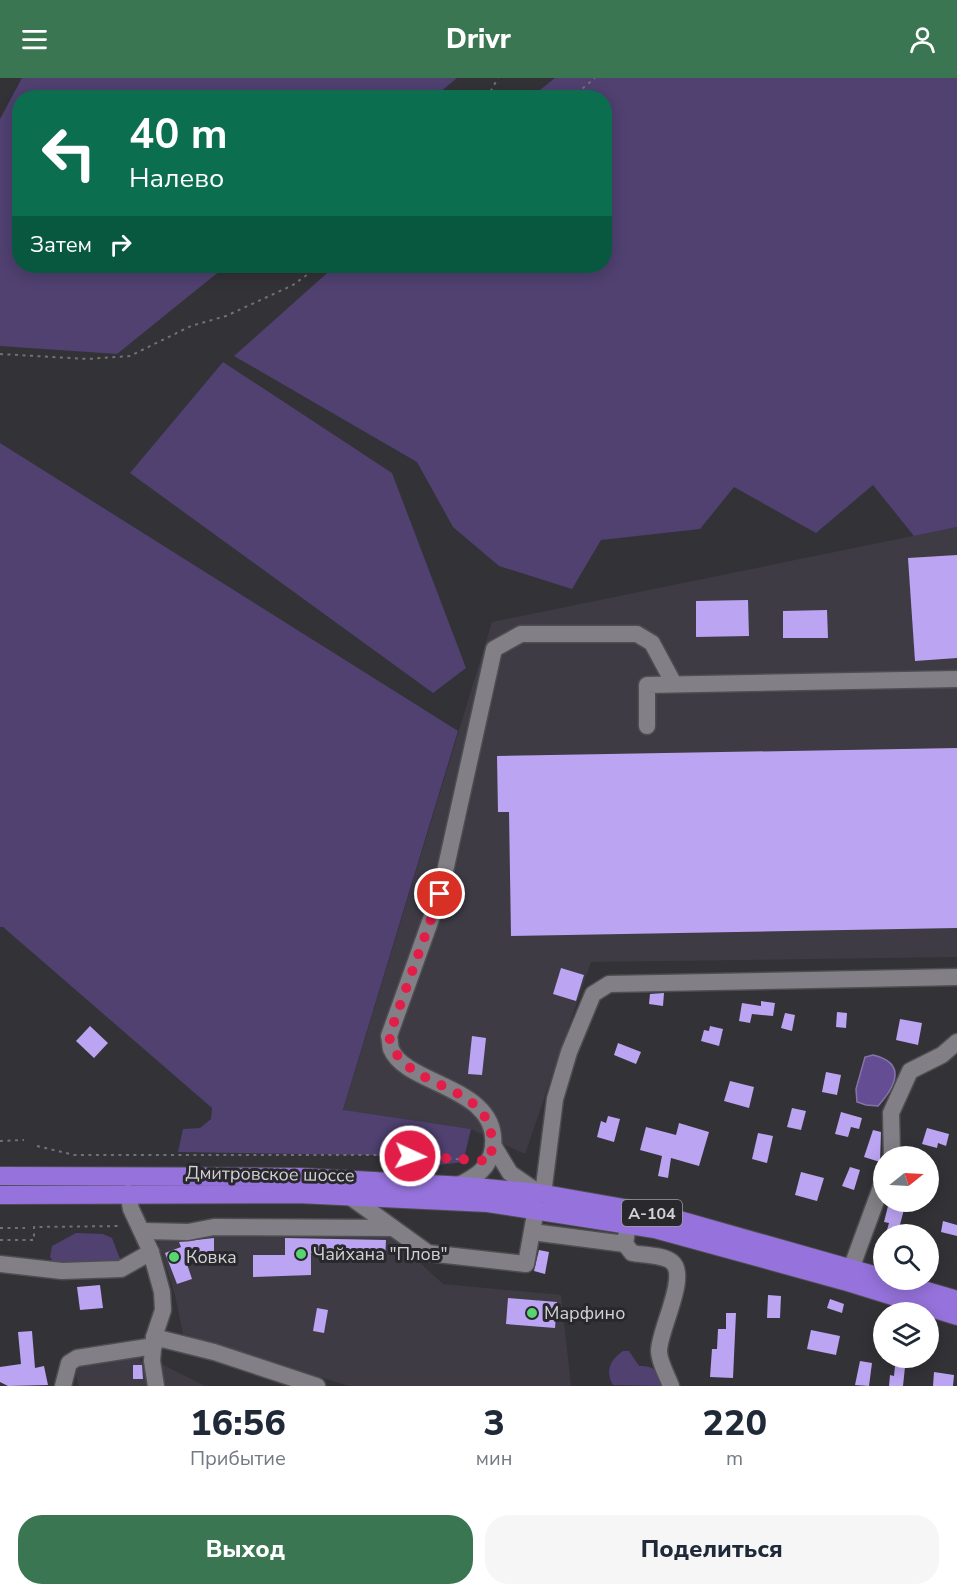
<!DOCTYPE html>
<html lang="ru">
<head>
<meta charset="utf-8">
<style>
  :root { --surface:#fff; --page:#f6f6f7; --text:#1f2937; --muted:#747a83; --accent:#397651 }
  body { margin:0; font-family:"Nunito Sans",sans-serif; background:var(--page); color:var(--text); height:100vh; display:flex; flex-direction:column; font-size:22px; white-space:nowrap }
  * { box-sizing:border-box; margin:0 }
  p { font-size:20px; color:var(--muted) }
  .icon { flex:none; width:33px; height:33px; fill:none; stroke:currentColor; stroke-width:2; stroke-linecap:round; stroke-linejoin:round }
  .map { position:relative; height:1308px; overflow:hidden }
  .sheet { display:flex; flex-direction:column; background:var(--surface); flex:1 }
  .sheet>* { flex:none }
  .guide { position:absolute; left:12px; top:12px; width:600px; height:183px; border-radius:24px; box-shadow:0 3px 15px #0003; background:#0b6e4f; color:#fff; overflow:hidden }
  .needle { width:39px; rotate:72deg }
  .fabs { position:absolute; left:873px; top:1068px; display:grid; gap:12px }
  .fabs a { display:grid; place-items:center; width:66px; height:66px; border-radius:50%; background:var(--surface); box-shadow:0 3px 15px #0003; font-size:30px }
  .pin { position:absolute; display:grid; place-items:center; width:51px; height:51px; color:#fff; margin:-26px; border:3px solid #fff; border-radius:50%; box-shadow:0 2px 6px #0007 }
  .me { position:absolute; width:66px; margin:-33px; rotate:93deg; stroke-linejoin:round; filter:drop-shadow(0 0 4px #0008) }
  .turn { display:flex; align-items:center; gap:21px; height:126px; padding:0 18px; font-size:27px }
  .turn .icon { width:78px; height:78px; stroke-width:2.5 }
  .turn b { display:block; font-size:42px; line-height:51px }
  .then { display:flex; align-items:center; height:57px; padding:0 18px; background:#0003; gap:12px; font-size:22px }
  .eta { display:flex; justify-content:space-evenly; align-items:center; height:102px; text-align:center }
  .eta b { font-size:36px; font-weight:800; line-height:42px }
  .button { display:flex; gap:12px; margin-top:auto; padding:12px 18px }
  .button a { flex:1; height:69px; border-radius:24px; background:var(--accent); color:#fff; font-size:24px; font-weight:800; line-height:69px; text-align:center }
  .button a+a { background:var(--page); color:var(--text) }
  header { display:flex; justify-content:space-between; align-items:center; height:78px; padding:0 18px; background:var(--accent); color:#fff; font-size:27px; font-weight:800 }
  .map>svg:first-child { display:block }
  .built { fill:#3e3b45 }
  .green { fill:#504171 }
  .water { fill:#644d93; stroke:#8575a7; stroke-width:1.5 }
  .building { fill:#bba4f1 }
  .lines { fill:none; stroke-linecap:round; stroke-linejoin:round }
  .minor-casing { stroke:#4e4e51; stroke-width:19 }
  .highway-casing { stroke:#4e4e51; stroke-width:20 }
  .path { stroke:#727276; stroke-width:2; stroke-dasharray:3 4.5; stroke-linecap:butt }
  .minor { stroke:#828086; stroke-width:16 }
  .highway { stroke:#9673dc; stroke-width:18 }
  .route { stroke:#e11d48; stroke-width:10; stroke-dasharray:0 18 }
  .poi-dot { fill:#58d570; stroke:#29282d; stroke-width:2 }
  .labels { text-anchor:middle; stroke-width:6; stroke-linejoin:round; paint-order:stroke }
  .shield { fill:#29282d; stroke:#9f9fa3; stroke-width:1.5 }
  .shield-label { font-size:16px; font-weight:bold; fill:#d2d2d5 }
  .street-label { font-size:18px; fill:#d2d2d5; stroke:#29282d }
  .poi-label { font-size:18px; fill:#d2d2d5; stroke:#29282d; text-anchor:start }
</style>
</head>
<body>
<header><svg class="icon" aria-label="menu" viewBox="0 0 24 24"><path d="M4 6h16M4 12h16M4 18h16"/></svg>Drivr<svg class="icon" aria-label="person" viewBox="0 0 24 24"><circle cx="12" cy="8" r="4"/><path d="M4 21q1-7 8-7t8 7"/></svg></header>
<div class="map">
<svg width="957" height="1308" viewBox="0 0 957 1308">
  <rect width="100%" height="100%" fill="#333237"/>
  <g class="built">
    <path d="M957,449V879L591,884L525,1076L471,1051L343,1033L492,544Z"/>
    <path d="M388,1155L443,1206L561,1217L571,1308H349L183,1256L175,1217L158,1164L173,1157Z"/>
    <path d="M141,1272L140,1284L159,1285L205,1308H79L76,1298L78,1287Z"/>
  </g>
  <g class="green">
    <path d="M22,0H457L433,20H20V188H226L117,276L0,268V41Z"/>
    <path d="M555,0H957V449L914,458L873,407L816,455L734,409L700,451L601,462L572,511L499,488L453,449L417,384L234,278L335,188H604V20L531,19Z"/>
    <path d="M223,284L392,395L466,590L433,615L130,395Z"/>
    <path d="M0,365L458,653L343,1032L471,1051L463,1084L432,1088L374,1077L178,1074L183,1051L200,1050L211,1041L212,1030L3,849H0Z"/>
    <path d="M76,1155L103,1156L112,1160L120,1181L107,1189L56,1188L50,1179L52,1168Z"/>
    <path d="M623,1273H629L639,1288C656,1288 657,1293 663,1308L613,1307C605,1293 610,1282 623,1273Z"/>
  </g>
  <path class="water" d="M873,977C907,985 896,1008 878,1028L866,1027L857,1024L856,1011L865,979Z"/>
  <g class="building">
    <path d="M957,477V580L915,583L908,480Z"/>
    <path d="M748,522L749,558L696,559V523Z"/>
    <path d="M827,532L828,560H783V533Z"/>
    <path d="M957,670V850L511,858L509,734H498L497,678Z"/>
    <path d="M561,890L584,897L576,923L553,916Z"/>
    <path d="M664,915L663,928L649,926L650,916Z"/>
    <path d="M761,923L775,925L773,938L752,936L750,945L739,943L742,925L761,928Z"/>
    <path d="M837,934L847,935L846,950L836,949Z"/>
    <path d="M785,935L795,937L792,953L781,950Z"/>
    <path d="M900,941L922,945L918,967L896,962Z"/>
    <path d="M90,948L108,965L94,980L76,963Z"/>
    <path d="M710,948L723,951L719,968L701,963L704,952L709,953Z"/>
    <path d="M472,958L486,960L482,997L468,996Z"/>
    <path d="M618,965L641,974L636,986L614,977Z"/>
    <path d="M826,994L841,997L837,1017L822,1014Z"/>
    <path d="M730,1003L754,1009L749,1030L724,1023Z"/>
    <path d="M792,1030L806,1033L801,1052L787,1049Z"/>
    <path d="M841,1034L862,1040L859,1051L851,1049L848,1059L835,1056Z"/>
    <path d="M608,1038L620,1041L614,1064L597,1059L601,1043L606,1045Z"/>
    <path d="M679,1045L709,1054L699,1088L671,1080L668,1100L658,1098L662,1078L640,1072L646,1049L676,1057Z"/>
    <path d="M927,1050L949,1056L946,1068L938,1065L937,1070L922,1066Z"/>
    <path d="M873,1052L881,1054L880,1084L864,1079Z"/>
    <path d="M758,1055L773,1058L767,1085L752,1081Z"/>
    <path d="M850,1089L860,1092L854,1112L842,1108Z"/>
    <path d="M801,1094L824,1100L817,1123L795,1117Z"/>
    <path d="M889,1124H906L898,1154L887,1152L889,1145L884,1144Z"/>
    <path d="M943,1143L957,1147V1158L941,1154Z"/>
    <path d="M214,1160V1180H185L192,1201L177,1206L165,1175L181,1169L179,1164Z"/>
    <path d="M285,1160L386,1162L385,1182H369V1175H311V1197L253,1199V1177H285Z"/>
    <path d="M539,1172L549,1174L545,1196L534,1193Z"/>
    <path d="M100,1207L103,1230L80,1232L77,1209Z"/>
    <path d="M768,1217L781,1218L780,1240H767Z"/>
    <path d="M508,1220L557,1224L555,1250L506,1246Z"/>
    <path d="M830,1221L844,1226L842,1235L827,1230Z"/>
    <path d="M317,1230L328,1232L324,1255L313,1253Z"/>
    <path d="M726,1235H736L733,1300L710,1299L712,1271H717L718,1251H726Z"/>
    <path d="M811,1252L840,1258L836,1277L807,1271Z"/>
    <path d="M32,1253L35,1290L44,1288L48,1307L8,1308L0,1304V1289L21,1286L18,1254Z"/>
    <path d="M860,1283L872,1285L869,1308L855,1307Z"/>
    <path d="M133,1287H142L143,1301H133Z"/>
    <path d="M895,1288L905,1289L903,1308H889L890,1297L894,1298Z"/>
    <path d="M934,1294L954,1297L953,1308H933Z"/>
  </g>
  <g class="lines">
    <defs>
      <g id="minor">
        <path d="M647,648V607L957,601"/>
        <path d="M493,1067L510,1095L539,1115"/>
        <path d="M892,1078L891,1035L910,993L942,977L957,964"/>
        <path d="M457,1108C475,1099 490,1091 493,1069C500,1008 406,1008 391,971C390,967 390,962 389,958L440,816L494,571L521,556H637L652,565L674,606"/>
        <path d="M128,1115L131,1131L151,1174L162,1214L163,1232L154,1259L152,1283L156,1308"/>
        <path d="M543,1116L555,1021L569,974L593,916L609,906L957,899"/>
        <path d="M349,1118L428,1175L526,1186L536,1131"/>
        <path d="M628,1146L625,1166L632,1175C643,1177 664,1177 672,1184C689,1198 659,1252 659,1273C659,1284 667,1297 671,1308"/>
        <path d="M144,1153L188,1154L214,1149L393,1150"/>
        <path d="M532,1154L625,1166"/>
        <path d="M0,1186L62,1193L121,1191L151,1174"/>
        <path d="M851,1191L884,1101"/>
        <path d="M154,1259L214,1274L317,1308"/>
        <path d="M63,1308L69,1285L77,1280L154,1268"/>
      </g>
      <g id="highway">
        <path d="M0,1098L300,1099L465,1108L539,1115L658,1136L884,1200"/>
        <path d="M0,1117L298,1116L488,1125L655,1151L844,1203L957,1238"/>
        <path d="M889,1202L957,1222"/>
      </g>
    </defs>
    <use href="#minor" class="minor-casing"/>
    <use href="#highway" class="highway-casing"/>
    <g class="path">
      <path d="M487,20L498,0"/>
      <path d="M571,20L595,0"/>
      <path d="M0,276L88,281L130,278L191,248L226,238L293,207L319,188"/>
      <path d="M0,1063L24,1062"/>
      <path d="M37,1068L74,1077H390L470,1082"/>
      <path d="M0,1150H25"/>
      <path d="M0,1162H34V1149L122,1148"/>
    </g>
    <use href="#minor" class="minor"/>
    <use href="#highway" class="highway"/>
  </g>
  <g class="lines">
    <path class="route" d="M410,1078L490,1083C507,998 402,1020 389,958L440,816"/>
  </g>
  <g class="poi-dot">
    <circle cx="301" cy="1176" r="6"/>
    <circle cx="174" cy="1179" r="6"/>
    <circle cx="532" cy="1235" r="6"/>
  </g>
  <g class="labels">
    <rect class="shield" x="622" y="1122" width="60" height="26" rx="4.5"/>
    <g class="shield-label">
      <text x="652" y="1141">А-104</text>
    </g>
    <g class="street-label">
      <text transform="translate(270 1096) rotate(1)" y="6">Дмитровское шоссе</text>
    </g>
    <g class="poi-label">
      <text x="313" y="1182">Чайхана "Плов"</text>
      <text x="186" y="1185">Ковка</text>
      <text x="544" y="1241">Марфино</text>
    </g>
  </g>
</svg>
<div class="fabs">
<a><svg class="needle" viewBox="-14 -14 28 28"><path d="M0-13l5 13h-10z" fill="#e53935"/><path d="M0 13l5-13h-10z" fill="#747a83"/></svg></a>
<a><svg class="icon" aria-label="search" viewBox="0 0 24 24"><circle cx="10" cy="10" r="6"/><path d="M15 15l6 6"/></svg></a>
<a><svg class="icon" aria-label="layers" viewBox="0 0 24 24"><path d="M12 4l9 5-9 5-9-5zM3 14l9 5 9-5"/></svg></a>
</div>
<div class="pin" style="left:440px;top:816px;background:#d93025"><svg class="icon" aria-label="arrive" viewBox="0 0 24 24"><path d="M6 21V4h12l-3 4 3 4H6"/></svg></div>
<svg class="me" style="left:410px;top:1078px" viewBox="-20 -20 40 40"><circle r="17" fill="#e11d48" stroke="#fff" stroke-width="3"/><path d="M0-11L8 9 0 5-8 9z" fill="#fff"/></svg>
<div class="guide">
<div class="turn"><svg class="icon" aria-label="left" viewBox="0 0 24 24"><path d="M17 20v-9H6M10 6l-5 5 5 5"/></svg><div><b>40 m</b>Налево</div></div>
<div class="then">Затем<svg class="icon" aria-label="right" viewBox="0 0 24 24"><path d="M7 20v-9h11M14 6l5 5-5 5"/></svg></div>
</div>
</div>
<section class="sheet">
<div class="eta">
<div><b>16:56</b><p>Прибытие</p></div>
<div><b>3</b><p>мин</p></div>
<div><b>220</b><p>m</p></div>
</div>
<div class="button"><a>Выход</a><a>Поделиться</a></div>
</section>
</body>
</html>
